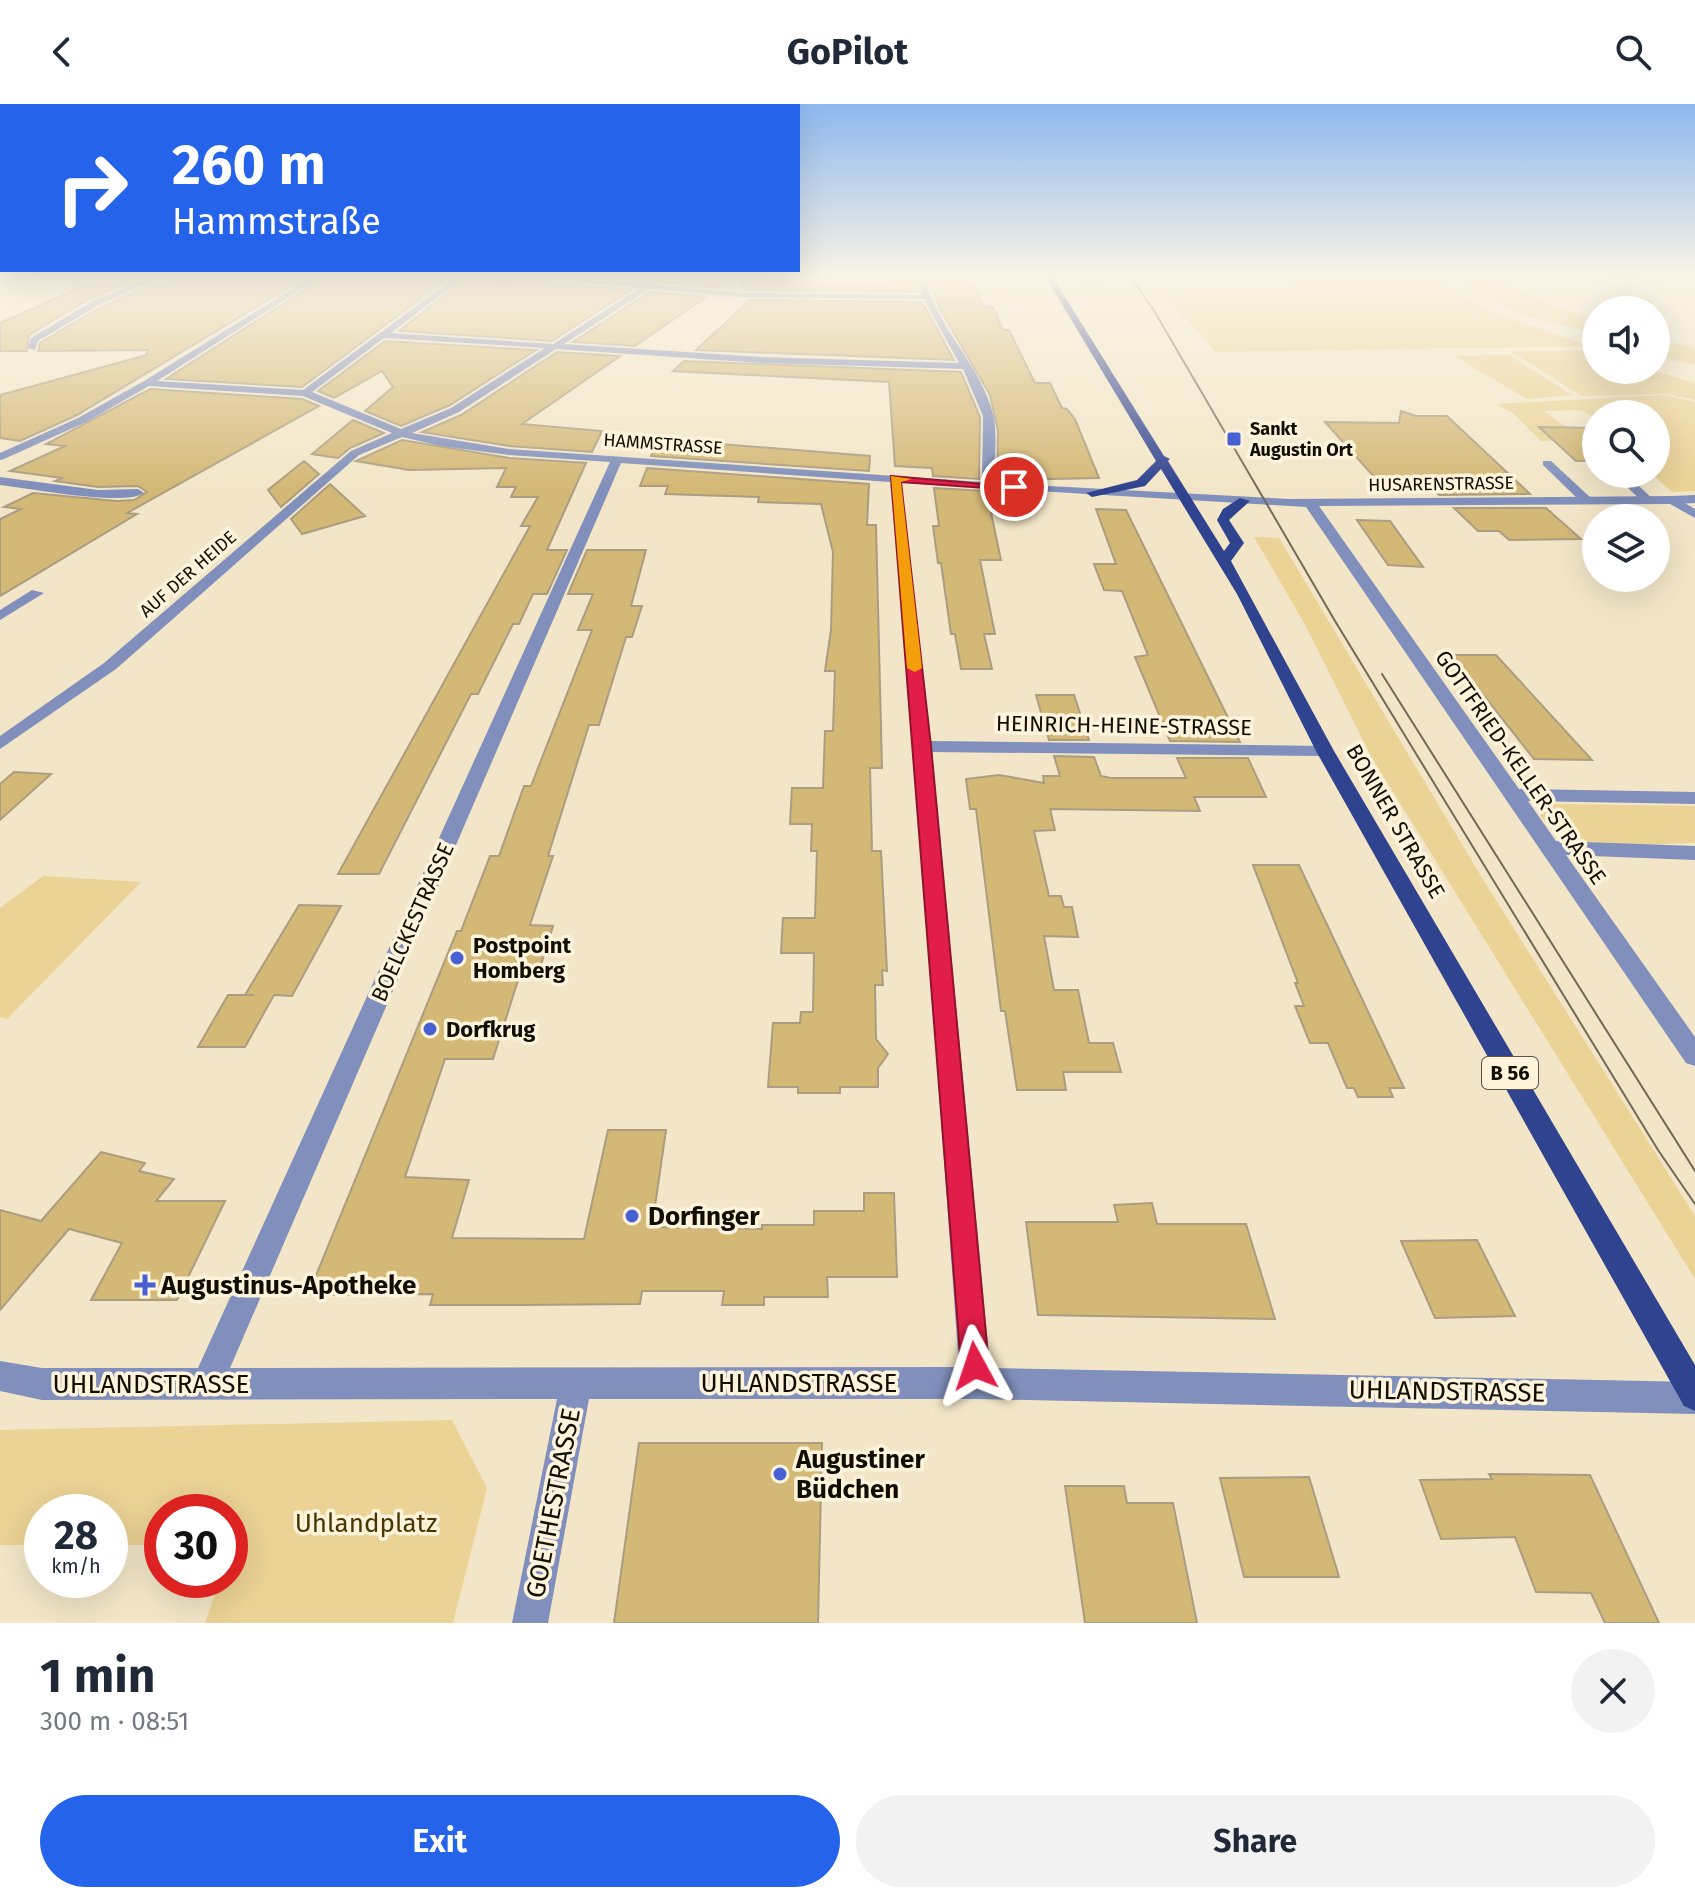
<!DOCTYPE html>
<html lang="en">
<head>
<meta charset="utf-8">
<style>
  :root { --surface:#fff; --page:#f2f2f3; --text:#1f2937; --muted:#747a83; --accent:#2563eb }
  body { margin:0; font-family:"Fira Sans",sans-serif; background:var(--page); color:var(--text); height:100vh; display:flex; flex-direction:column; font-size:30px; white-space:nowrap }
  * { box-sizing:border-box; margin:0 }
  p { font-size:26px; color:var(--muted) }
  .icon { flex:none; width:44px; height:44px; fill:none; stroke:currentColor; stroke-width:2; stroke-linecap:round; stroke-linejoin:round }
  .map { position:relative; height:1519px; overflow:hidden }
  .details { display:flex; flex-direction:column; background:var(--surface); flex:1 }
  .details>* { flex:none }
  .hud { position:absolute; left:0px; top:0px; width:800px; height:168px; box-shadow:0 8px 32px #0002; background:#2563eb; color:#fff; overflow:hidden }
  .fabs { position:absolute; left:1582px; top:192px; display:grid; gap:16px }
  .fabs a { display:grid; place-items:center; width:88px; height:88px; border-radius:50%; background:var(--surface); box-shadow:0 8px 32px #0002; font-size:40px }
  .speed { position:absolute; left:24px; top:1390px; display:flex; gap:16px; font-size:40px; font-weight:700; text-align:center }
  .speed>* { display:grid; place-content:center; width:104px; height:104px; border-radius:50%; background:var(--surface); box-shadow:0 8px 32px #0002; line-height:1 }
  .speed small { font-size:20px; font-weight:400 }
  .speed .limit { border:12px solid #d22; background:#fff; color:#111 }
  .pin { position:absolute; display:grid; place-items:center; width:68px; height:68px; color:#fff; margin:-34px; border:4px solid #fff; border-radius:50%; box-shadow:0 2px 8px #0007 }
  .me { position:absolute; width:88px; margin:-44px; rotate:355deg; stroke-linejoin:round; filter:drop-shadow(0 0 6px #0008) }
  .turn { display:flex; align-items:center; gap:28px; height:168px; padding:0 40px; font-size:36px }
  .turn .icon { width:104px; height:104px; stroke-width:2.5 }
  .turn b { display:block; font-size:56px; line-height:68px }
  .round { display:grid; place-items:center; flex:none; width:84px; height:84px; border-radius:42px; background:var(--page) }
  .headline { display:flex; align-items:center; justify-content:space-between; height:136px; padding:0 40px }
  h1 { font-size:48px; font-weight:700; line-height:60px }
  .button { display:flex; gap:16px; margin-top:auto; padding:16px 40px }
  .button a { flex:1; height:92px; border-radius:48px; background:var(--accent); color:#fff; font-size:32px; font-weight:700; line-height:92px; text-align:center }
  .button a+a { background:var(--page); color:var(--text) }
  header { display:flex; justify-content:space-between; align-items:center; height:104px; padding:0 40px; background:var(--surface); font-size:36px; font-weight:700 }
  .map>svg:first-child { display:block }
  .green { fill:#ebd295 }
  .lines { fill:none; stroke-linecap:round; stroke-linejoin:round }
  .stream { fill:#a8bdfa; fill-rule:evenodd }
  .building { fill:#d4b876; stroke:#aa9d81; stroke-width:2 }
  .service { fill:#808fbb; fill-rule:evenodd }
  .minor { fill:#808fbb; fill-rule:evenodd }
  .primary { fill:#30438f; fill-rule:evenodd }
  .tram { stroke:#726958; stroke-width:2 }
  .route { fill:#e11d48; stroke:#92132f; stroke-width:2 }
  .slow { fill:#f59e0b }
  .poi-dot { fill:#4761d5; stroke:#fef3db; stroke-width:3 }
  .labels { text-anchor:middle; stroke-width:7; stroke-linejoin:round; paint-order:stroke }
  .far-poi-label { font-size:18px; font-weight:bold; fill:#130e05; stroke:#fef3db; text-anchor:start }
  .far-street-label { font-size:18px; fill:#130e05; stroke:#fef3db }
  .shield { fill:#fef3db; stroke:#5a5345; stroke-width:2 }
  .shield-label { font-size:20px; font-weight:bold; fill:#130e05 }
  .street-label { font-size:22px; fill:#130e05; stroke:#fef3db }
  .poi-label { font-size:22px; font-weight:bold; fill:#130e05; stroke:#fef3db; text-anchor:start }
  .near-poi-label { font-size:26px; font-weight:bold; fill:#130e05; stroke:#fef3db; text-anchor:start }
  .near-street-label { font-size:26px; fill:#130e05; stroke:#fef3db }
  .near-park-label { font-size:26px; fill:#493600; stroke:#fef3db }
</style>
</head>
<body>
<header><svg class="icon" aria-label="back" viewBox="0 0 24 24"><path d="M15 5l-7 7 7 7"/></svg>GoPilot<svg class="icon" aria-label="search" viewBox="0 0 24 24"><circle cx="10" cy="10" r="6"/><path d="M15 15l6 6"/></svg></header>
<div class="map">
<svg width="1695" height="1519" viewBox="0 0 1695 1519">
  <rect width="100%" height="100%" fill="#f3e6c8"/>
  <g class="green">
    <path d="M1285,172H1432L1483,205L1590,242L1216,248L1159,185H1292Z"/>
    <path d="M1449,172H1493L1528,191L1596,217V229L1525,212Z"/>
    <path d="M1656,235L1695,244V261L1656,252Z"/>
    <path d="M1510,247H1589L1596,249V266H1653L1695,279V296L1666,290L1582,292Z"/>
    <path d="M1509,251L1572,291L1527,295L1454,252Z"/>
    <path d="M1664,291L1695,298V387L1672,388L1652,370H1656V358L1661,357L1656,354V310H1596V315L1581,306L1543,307L1585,336L1541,337L1513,309L1496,300Z"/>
    <path d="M1254,433L1279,434L1484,777L1695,1112V1175L1372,654L1303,517Z"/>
    <path d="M1550,700L1695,702V739C1651,739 1559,752 1538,707L1540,702Z"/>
    <path d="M43,772L141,778L7,915L0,913V804Z"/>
    <path d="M452,1316L487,1384L453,1519H205L220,1476H230V1408H162V1441H110V1408H42V1441H0V1326Z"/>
  </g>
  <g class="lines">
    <g class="stream">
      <path d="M1124,174L1125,176L1080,182L1078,181Z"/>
      <path d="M1029,185L1031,187H1020V186Z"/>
    </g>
  </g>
  <g class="building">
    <path d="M180,172L306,173L77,311L20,337L0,334V291L147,251V246L38,247L40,239L98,205L150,181H162Z"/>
    <path d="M888,172H915L918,188L747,186L738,175L790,176L789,180L889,179Z"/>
    <path d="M325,173L446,176L302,283L166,275Z"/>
    <path d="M928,173H965L968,182H975L984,203H993L1003,226H1009L1035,279H1050L1062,304L1067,305L1075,315L1099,374L997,376L998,327L990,291L941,207Z"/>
    <path d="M665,174L731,175L719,184L658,178Z"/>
    <path d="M464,176L542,178L631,186L552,237L399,227Z"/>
    <path d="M88,180H125L89,195L29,231L27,247H0V219Z"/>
    <path d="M650,188L706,193L635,242L573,238Z"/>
    <path d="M750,196L922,198L954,256L696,246Z"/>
    <path d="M385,237L536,246L450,301L401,322L365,307L393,283L382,267L334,294L318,287Z"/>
    <path d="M557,248L620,252L522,320L602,327L592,348L509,342L422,328L461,311Z"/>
    <path d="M684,257L961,268L980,313L979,375L933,372L932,364L895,362L889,278L673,267Z"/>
    <path d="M150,285L302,295L319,302L127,409L137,410L0,492V415L21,405L4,403L33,389L117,397L134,396L147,388L138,382L98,383L55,377L62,374L10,367L65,342L46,340Z"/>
    <path d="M1401,307L1416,312H1447L1530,390L1439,391L1433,385L1384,384L1325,318L1399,319Z"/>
    <path d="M353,316L384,329L350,344L338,354L312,350Z"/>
    <path d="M1539,323L1596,324V357H1576Z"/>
    <path d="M658,335L870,352L869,367L651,352Z"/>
    <path d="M402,336L509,354L586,359L547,446H567L547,490H533L519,520H513L478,590H471L379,770H338L530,422H521L538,393H511L516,383H497L506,364L409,366L356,357Z"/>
    <path d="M304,357L319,370L281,403L268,386Z"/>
    <path d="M647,364L869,380L867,421H876L882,664H870L872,747H881L887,867L882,866L883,881H875L876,935L888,950L878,964V983H840V989H798V983H768L773,919H800L801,908H813L814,849H781L783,814H815L817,747H811L812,720H790L792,684H823L825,627H833L835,567H825L831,526L833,448L821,400L758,398L759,393L665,390L668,382H640Z"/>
    <path d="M330,380L365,412L302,430L291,415Z"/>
    <path d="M934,384L1023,389L1029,410L991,409L1001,456H980L995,530H984L992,565H961L955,530H951L941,459H938L933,422H939Z"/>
    <path d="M1454,404H1546L1581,435L1509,436L1499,427H1478Z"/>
    <path d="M1096,405L1126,406L1240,638L1170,637L1135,553L1148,551L1122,487L1104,486L1094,460H1116Z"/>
    <path d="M1357,416L1390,417L1423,463L1388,461Z"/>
    <path d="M587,446H646L631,502H642L632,533H626L599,621H589L548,752H553L530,821L553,822L539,867H521L493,955H445L405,1073L469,1076L452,1134L584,1135L608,1026H666L652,1123L762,1125V1121H814V1107H864V1089H894L897,1173H827L828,1193H764V1201H722L724,1187H642L640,1200L519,1201H430L433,1190L308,1191L457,827H461L490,752H499L524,682H531L592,526H578L593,490H568Z"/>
    <path d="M1452,551H1496L1592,656L1534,655Z"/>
    <path d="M1036,591H1074L1089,636H1049Z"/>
    <path d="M1054,652L1094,653L1101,672L1111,674H1186L1177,654H1248L1266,693H1194L1200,707L1050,705L1055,726L1034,727L1049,792H1061L1064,803H1072L1078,833L1044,832L1054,886H1078L1089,939H1113L1121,968H1063L1066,986H1017L1005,907H1001L976,705H970L966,675L999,671L1044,679L1043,672H1060Z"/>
    <path d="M14,668L51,670L0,716V680Z"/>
    <path d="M1253,761H1299L1404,984H1389L1393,993H1358L1354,984H1347L1328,939H1310L1295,902H1304L1295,879H1298Z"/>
    <path d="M299,801L341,802L292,892L274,891L245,943H198L228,891H254H245Z"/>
    <path d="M101,1048L145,1059L139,1067L174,1075L156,1097H225L177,1196H91L122,1139L69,1125L0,1206V1106L41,1117Z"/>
    <path d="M1152,1099L1157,1120H1246L1275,1215L1038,1211L1026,1118H1118L1114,1101Z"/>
    <path d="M1477,1136L1515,1212L1435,1214L1401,1137Z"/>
    <path d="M639,1339H822L818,1519H614Z"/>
    <path d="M1489,1370L1590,1371L1659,1519H1605L1591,1489L1536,1488L1515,1433L1441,1435L1420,1376L1492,1375Z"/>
    <path d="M1309,1373L1339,1473H1244L1220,1374Z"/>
    <path d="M1065,1382H1124L1127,1399H1173L1197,1519H1085Z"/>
  </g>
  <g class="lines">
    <g class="service">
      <path d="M1543,357H1551L1591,394V400H1583L1543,361Z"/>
      <path d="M1613,370H1626L1654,396L1644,399Z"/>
      <path d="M0,373L98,386L138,385L144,389C124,403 28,384 0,381Z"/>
      <path d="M1695,391V399L1673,400L1667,396L1673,392Z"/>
      <path d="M32,486L44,489L0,516V506Z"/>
    </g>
    <g class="minor">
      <path d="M153,172H162L97,202L38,237L35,246L28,244L31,234L91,198Z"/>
      <path d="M313,172H322L157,277L303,286L457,172H465L391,229L553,240L640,184L525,172L647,180L652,178L655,181L744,189L922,191L918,172H925C936,224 980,259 993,310C998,332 994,356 994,379L1289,395L1673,392L1695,405V414L1670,400L1319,402L1519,685L1695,688V700L1528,697L1556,737L1695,742V756L1566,751L1695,933V962L1686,959L1306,403L901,379L931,637L1325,642L1334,647L1325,652L932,648L990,1264L1695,1278V1310L976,1295H589L548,1519H512L557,1295L42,1296L0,1287V1257L42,1264H198L610,358L509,351L441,342L402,333L359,351L116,565L0,645V632L104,559L351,347L392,329L303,292L149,282L86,318L4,355L0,356V349L78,314L144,277ZM649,185L744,193L924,195L959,259L762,253L564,240ZM384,234L545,244L451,304L401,325L312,288ZM556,245L762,259L963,265L983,312L982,378L509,345L412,329L459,308ZM621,359L890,378L914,642L959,1263L230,1264Z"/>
    </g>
    <path class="primary" d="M1045,172H1052L1164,352L1170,355L1168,357L1224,447L1230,439L1217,416L1223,405L1240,394L1250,397L1229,416L1244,439L1231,457L1334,647L1695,1261V1307L1684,1302L1316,647L1237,490L1161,365L1145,382L1092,393L1086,389L1137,376L1156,357Z"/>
    <g class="tram">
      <path d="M1130,172L1153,205L1335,517L1658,1046L1695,1100"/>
      <path d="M1382,570L1695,1067"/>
    </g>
  </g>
  <linearGradient id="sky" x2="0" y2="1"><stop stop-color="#8eb8ef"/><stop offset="0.45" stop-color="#faf4e6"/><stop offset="1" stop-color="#faf4e6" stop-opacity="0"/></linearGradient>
  <rect width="1695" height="384" fill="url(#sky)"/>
  <path class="route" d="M891,372L1019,383L1014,386L901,378L931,642L989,1262L985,1272L975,1276L965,1272L961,1262Z"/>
  <path class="slow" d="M891,372L912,375L901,378L922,564L915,568L907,564Z"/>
  <g class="poi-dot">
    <rect x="1226" y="327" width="16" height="16" rx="4"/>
    <circle cx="457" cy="854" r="8"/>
    <circle cx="430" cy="925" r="8"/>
    <circle cx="632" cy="1112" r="8"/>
    <path d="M141 1169h8v8h8v8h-8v8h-8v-8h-8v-8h8z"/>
    <circle cx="780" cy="1370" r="8"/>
  </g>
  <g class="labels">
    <g class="far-poi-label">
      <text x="1250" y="331">Sankt<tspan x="1250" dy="21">Augustin Ort</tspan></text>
    </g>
    <g class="far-street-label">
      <text transform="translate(663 340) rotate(4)" y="6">HAMMSTRASSE</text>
      <text transform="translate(1441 380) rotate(-1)" y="6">HUSARENSTRASSE</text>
      <text transform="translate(188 470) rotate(-41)" y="6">AUF DER HEIDE</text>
    </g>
    <rect class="shield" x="1482" y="953" width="56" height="32" rx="6"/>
    <g class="shield-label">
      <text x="1510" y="976">B 56</text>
    </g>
    <g class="street-label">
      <text transform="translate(1124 621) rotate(1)" y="8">HEINRICH-HEINE-STRASSE</text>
      <text transform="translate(1521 663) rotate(55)" y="8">GOTTFRIED-KELLER-STRASSE</text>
      <text transform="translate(1396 717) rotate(60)" y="8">BONNER STRASSE</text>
      <text transform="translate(412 818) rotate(-66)" y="8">BOELCKESTRASSE</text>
    </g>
    <g class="poi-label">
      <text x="473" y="849">Postpoint<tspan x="473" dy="25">Homberg</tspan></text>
      <text x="446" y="933">Dorfkrug</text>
    </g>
    <g class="near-poi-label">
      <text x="648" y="1121">Dorfinger</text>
      <text x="161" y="1190">Augustinus-Apotheke</text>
      <text x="796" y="1364">Augustiner<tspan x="796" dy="30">Büdchen</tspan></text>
    </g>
    <g class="near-street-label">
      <text x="799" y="1288">UHLANDSTRASSE</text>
      <text x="151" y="1289">UHLANDSTRASSE</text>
      <text transform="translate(1447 1287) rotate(1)" y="9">UHLANDSTRASSE</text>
      <text transform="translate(553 1399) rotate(-79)" y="9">GOETHESTRASSE</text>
    </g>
    <g class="near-park-label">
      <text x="366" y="1428">Uhlandplatz</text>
    </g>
  </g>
</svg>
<div class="fabs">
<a><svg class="icon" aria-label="sound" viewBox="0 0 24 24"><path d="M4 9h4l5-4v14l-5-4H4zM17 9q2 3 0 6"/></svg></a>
<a><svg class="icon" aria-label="search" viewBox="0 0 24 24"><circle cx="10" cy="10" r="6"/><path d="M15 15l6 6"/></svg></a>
<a><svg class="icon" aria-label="layers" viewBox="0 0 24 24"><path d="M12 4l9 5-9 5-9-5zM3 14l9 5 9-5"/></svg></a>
</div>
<div class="speed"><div>28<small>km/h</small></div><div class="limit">30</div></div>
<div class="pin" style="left:1014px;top:383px;background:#d93025"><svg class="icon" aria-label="arrive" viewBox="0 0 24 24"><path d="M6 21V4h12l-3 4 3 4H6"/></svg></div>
<svg class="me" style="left:975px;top:1262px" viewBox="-20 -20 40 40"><path d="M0-17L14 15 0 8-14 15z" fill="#e11d48" stroke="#fff" stroke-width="4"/></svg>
<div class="hud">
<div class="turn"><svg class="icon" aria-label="right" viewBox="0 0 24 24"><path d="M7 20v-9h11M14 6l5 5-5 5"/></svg><div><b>260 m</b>Hammstraße</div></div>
</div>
</div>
<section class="details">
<div class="headline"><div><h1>1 min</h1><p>300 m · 08:51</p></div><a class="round"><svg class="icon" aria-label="close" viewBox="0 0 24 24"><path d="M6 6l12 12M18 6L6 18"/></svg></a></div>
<div class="button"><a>Exit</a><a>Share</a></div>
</section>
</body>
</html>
